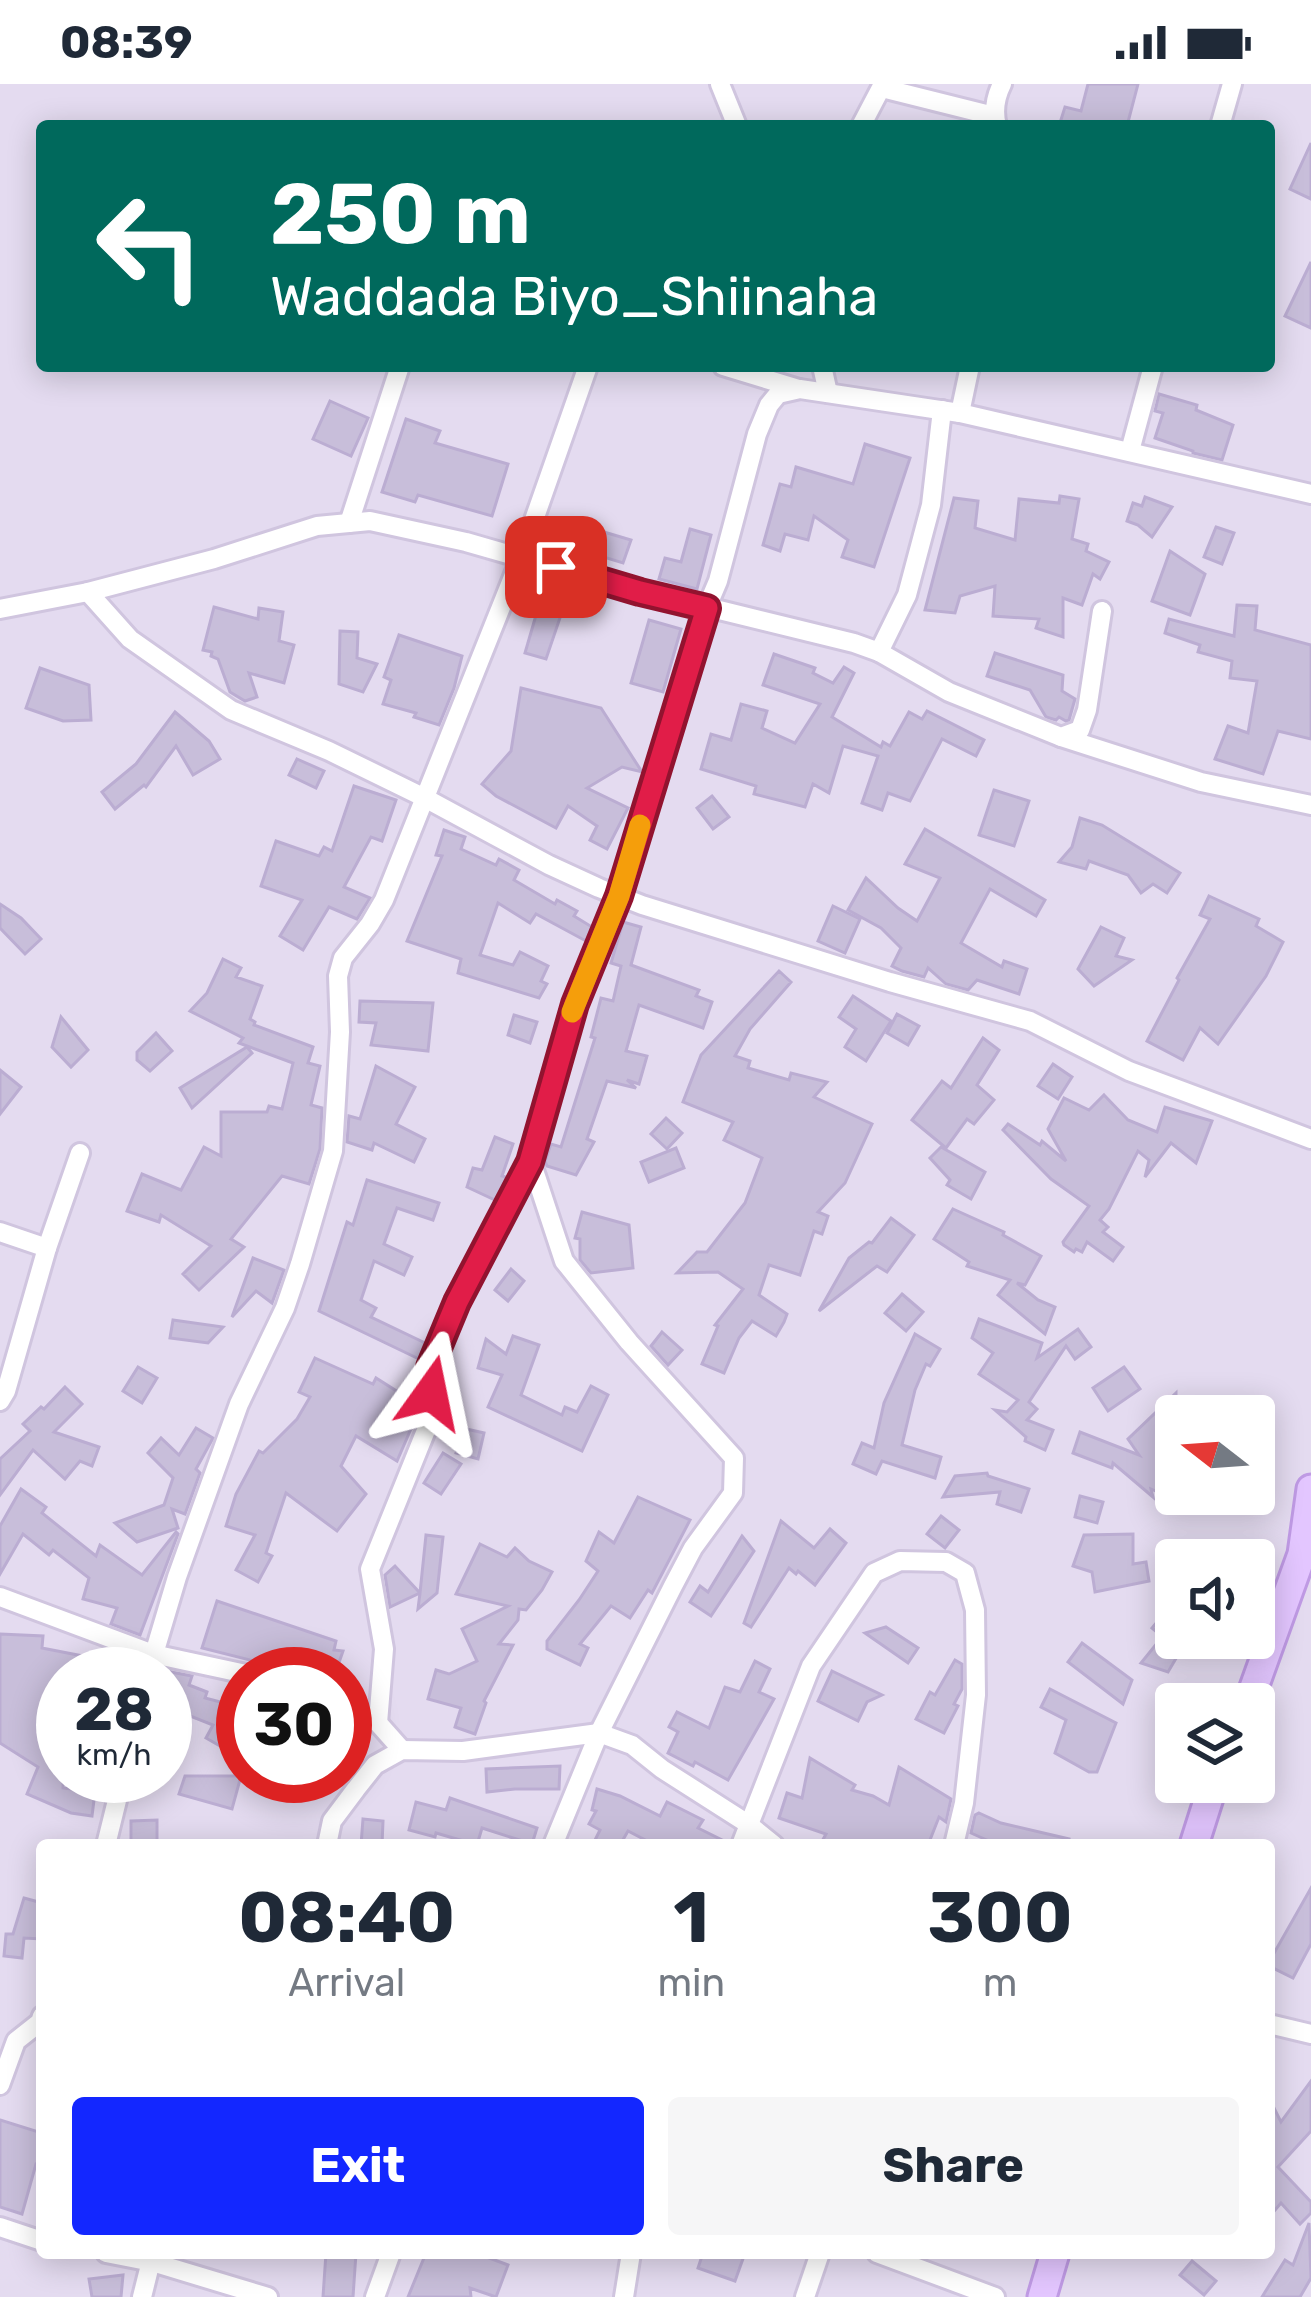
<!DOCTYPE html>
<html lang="en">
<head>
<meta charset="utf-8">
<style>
  :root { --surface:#fff; --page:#f6f6f7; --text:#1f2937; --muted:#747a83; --accent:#1327ff }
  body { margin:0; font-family:Rubik,sans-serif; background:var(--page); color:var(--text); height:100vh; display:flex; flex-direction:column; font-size:45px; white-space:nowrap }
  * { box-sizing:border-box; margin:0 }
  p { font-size:39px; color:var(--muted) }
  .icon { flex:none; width:66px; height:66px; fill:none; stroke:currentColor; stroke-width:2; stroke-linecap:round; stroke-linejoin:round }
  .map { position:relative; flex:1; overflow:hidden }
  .sheet { position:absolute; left:36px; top:1755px; width:1239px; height:420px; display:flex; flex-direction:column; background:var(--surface); border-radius:12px; box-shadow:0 6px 30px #0003 }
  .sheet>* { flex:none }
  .banner { position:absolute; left:36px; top:36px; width:1239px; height:252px; border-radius:12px; box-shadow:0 6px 30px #0003; background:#00695c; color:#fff; overflow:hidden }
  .needle { width:78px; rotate:287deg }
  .controls { position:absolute; left:1155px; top:1311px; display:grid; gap:24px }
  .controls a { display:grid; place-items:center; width:120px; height:120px; border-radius:12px; background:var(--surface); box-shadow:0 6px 30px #0003; font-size:60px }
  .speed { position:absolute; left:36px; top:1563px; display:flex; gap:24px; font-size:60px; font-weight:700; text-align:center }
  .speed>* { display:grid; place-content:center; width:156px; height:156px; border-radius:50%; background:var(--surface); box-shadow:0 6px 30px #0003; line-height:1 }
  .speed small { font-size:30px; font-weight:400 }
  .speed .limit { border:18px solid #d22; background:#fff; color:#111 }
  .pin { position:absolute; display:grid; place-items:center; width:102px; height:102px; color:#fff; margin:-51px; border-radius:24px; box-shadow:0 6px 18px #0006 }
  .me { position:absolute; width:132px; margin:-66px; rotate:12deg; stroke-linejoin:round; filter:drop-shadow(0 0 9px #0008) }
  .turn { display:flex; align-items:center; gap:42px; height:252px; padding:0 36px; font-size:54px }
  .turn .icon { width:156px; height:156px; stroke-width:2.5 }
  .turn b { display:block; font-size:84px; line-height:102px }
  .eta { display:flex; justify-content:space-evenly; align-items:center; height:204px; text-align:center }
  .eta b { font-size:72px; font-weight:700; line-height:84px }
  .action { display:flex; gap:24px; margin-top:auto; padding:24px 36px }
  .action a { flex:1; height:138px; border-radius:12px; background:var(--accent); color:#fff; font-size:48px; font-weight:700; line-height:138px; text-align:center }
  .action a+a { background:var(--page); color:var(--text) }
  .status { display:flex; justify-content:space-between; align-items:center; height:84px; padding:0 60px; background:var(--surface); direction:ltr }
  .status svg { height:33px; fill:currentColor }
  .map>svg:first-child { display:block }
  .residential { fill:#e4dbf0; fill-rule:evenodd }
  .building { fill:#c8beda; stroke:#bbadd2; stroke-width:3 }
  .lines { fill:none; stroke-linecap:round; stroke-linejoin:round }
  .street-casing { stroke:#d0c5df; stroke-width:24 }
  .secondary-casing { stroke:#bf9ae4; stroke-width:33 }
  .street { stroke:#fff; stroke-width:18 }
  .secondary { stroke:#e3c6ff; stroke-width:27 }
  .route-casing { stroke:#92132f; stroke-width:30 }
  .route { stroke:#e11d48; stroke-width:21 }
  .slow { stroke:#f59e0b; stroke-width:21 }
</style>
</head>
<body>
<div class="status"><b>08:39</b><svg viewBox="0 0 49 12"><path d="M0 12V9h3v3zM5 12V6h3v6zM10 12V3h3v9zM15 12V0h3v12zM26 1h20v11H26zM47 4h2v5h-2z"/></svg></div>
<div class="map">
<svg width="1311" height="2213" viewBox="0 0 1311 2213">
  <rect width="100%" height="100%" fill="#ede6f4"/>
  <path class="residential" d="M0,0H1311V2213H0ZM42,42H1269V282H42ZM1176,1332H1254V1410H1176ZM1176,1476H1254V1554H1176ZM63,1590H165V1692H63ZM243,1590H345V1692H243ZM1176,1620H1254V1698H1176ZM42,1761H1269V2169H42Z"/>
  <g class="building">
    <path d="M1088,0H1138L1127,42H1059L1065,23L1081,27Z"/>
    <path d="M1311,59V115L1290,105Z"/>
    <path d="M1311,178V244L1285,232Z"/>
    <path d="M1159,310L1197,321L1196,326L1233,341L1222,376L1193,369V367L1155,354L1163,329L1155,327Z"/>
    <path d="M330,317L368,334L351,372L313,355Z"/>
    <path d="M406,335L440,347L435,359L508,380L492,432L418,411L415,418L382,408Z"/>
    <path d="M865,360L910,374L874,483L842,473L848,456L814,432L808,456L785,450L780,467L763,461L780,400L791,403L796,383L853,400Z"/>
    <path d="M1060,412L1079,415L1072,455L1088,460L1086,467L1109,478L1100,495L1093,490L1082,521L1063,514V553L1036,544L1039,535L993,532L995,502L960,512L955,529L925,526L954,414L978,417L975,444L1015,456L1019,415L1059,419Z"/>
    <path d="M1145,413L1172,423L1152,453L1138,441L1127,437L1133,419L1142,422Z"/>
    <path d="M1216,443L1234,449L1222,480L1204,473Z"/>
    <path d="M690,445L711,451L697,505L659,495L665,474L681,478Z"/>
    <path d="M604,448L631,456L623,479L597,471Z"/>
    <path d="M1170,467L1205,490L1190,531L1152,517Z"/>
    <path d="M541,514L564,522L546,575L525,569Z"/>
    <path d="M1237,521L1257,522L1255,546L1311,561V655L1278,647L1263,690L1215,675L1228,642L1248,649L1257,597L1230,594L1232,577L1198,568L1200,561L1165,549L1169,535L1234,552Z"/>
    <path d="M214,523L258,535L259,524L283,528L279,557L294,561L284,599L249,589L257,613L245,617L230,608L218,575L211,572L212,568L203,566Z"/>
    <path d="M649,536L681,545L663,608L631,599Z"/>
    <path d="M340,547L358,548L357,574L377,580L363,608L339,600Z"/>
    <path d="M399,551L462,572L454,604L439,641L414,633L416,629L383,620L391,596L384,593Z"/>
    <path d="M995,569L1063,591L1062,607L1075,615L1069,636L1066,637L1059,633L1056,636L1046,633L1030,606L987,592Z"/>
    <path d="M774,570L815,584L813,589L833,599L844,583L854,589L832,633L881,663L883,658L890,662L909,628L922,635L927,627L984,656L976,672L942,655L910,717L888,709L882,726L862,719L878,672L843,662L829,709L813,700L805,723L754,710L756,702L701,685L711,650L731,656L741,620L767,627L762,644L795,659L820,620L763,601Z"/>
    <path d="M40,584L89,601L91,636L63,637L26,624Z"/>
    <path d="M521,604L601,624L642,688L622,683L587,704L628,724L607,765L590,756L597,742L568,722L556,744L496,712L482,700L511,667Z"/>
    <path d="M175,628L209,657L220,675L193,691L176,662L146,703L144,701L115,725L102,708L136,680Z"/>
    <path d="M297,675L324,687L316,704L289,691Z"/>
    <path d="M354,702L396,716L382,757L371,753L344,803L370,814L357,835L329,823L303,866L280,852L302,816L261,802L276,757L319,772L324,763L332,767Z"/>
    <path d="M994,706L1029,717L1014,762L979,751Z"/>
    <path d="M712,712L729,733L713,745L697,724Z"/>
    <path d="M1080,734L1102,741L1180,789L1167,809L1153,800L1141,809L1128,791L1089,777L1086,785L1059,778L1072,763Z"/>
    <path d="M925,745L1045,816L1036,832L990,805L961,859L1002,883L1004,877L1027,885L1019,910L977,896L968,906L946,900L928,884L924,893L902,887L892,882L901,864L881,844L848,826L866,794L898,824L917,837L940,794L905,780Z"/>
    <path d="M444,746L465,753L461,765L496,781L499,775L519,786L514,796L555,820L557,816L577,827L574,832L592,843L586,857L536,830L530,839L498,819L480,871L513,881L520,868L548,882L541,897L547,900L539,914L458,889L461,875L407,857L442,772L436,771Z"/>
    <path d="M1209,812L1259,835L1256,842L1283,858L1266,892L1218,960L1200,944L1183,976L1147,957L1179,896L1177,894L1210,835L1200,831Z"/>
    <path d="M0,820L21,834L41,855L25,870L0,844Z"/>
    <path d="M833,822L860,835L845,869L818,857Z"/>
    <path d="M623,838L641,843L631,881L699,906L696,912L712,918L703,944L639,921L626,967L647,972L639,1000L627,996L636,1004L607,997L587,1055L594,1058L576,1091L547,1082L545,1077L551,1060L561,1063L595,954L591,953L601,914L613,917L621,882L611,879Z"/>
    <path d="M1101,843L1124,854L1116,872L1132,876L1094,902L1078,885Z"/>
    <path d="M223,875L241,884L236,893L262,902L250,935L255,938L254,941L313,963L308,979L320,982L311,1021L322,1024L320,1065L309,1100L282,1092L231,1155L244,1163L199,1206L183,1190L211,1162L161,1131L159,1138L127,1127L142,1090L181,1106L204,1063L221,1072V1028H267L269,1022L282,1025L293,979L239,959L243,954L190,927L207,909Z"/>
    <path d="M779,887L791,898L750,945L735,972L750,977L748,984L789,996L791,989L827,998L814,1013L872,1040L845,1099L818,1128L828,1132L822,1150L814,1147L800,1191L769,1181L759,1211L787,1230L784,1238L776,1252L752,1237L739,1254L724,1289L702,1280L718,1242L715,1241L743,1205L718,1188L677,1189L697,1168H707L745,1119L762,1074L724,1056L733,1038L683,1018L701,971Z"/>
    <path d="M853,912L891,937L866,977L845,963L856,945L839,933Z"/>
    <path d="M360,917L433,919L428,967L371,961L376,939L359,938Z"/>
    <path d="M897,930L919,942L908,961L887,949Z"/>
    <path d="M514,931L537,938L530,959L508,951Z"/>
    <path d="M61,933L88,966L71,983L52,963Z"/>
    <path d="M156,949L172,967L150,987L137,976V968Z"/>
    <path d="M983,954L999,966L977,1001L994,1016L974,1040L967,1035L946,1064L912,1036L942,997L951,1004Z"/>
    <path d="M247,963L252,969L192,1024L180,1004Z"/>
    <path d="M1053,980L1072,993L1058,1015L1038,1002Z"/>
    <path d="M376,982L415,1003L396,1040L425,1055L414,1078L374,1059L372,1066L347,1058L349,1032L360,1035Z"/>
    <path d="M0,986L21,1003L0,1030Z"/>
    <path d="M1104,1011L1128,1036L1157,1048L1165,1023L1212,1037L1196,1079L1171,1059L1145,1093L1149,1076L1138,1067L1109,1125L1100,1136L1108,1143L1103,1148L1123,1163L1113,1177L1087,1158L1082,1168L1076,1165L1074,1168L1064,1161L1063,1158L1089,1122L1051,1095L1003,1046L1008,1040L1040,1061L1042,1057L1066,1077L1048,1045L1064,1014L1089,1026Z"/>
    <path d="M666,1034L682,1049L667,1065L651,1050Z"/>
    <path d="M495,1053L513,1060L502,1092L506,1093L505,1097L495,1116L467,1103L473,1084L482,1086Z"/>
    <path d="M941,1063L985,1088L971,1115L947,1101L950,1096L930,1074Z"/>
    <path d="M676,1064L684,1084L649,1098L641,1078Z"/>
    <path d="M367,1096L439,1119L433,1136L397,1124L384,1160L412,1173L404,1191L374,1177L361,1216L376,1224L371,1233L425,1259L419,1275L319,1227L347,1138L353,1141Z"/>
    <path d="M953,1125L1004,1148L1003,1151L1041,1172L1025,1201L1017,1199L1038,1216L1055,1223L1045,1250L998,1211L1010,1196L967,1182L969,1178L934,1155Z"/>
    <path d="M582,1128L629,1141L633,1184L591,1189L580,1176V1155L575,1154Z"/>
    <path d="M891,1134L914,1151L887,1188L877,1182L819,1227L849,1174L869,1158L872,1159Z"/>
    <path d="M253,1174L284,1186L272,1219L256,1207L232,1233Z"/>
    <path d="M511,1185L524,1197L508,1217L495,1206Z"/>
    <path d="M902,1210L923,1228L906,1247L885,1229Z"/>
    <path d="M979,1235L1042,1259L1037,1274L1078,1245L1091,1263L1075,1275L1066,1262L1029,1318L1037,1325L1027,1336L1053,1346L1045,1366L1025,1357L1026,1353L995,1326L1007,1328L1018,1316L979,1290L993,1269L972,1254Z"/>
    <path d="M173,1236L223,1243L208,1259L170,1254Z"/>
    <path d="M662,1248L682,1266L668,1281L651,1262Z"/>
    <path d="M915,1250L940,1265L930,1282L926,1280L915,1306L902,1361L941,1373L935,1394L882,1377L876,1390L853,1380L862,1359L874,1364L884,1319Z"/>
    <path d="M513,1252L539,1261L521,1311L562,1331L565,1323L577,1328L591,1302L608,1311L582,1367L488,1323L502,1291L478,1284L486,1255L506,1270Z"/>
    <path d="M315,1274L373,1300L376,1294L417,1320L411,1330L417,1331L397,1377L356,1352L341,1382L366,1410L337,1447L286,1409L266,1469L272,1472L258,1498L236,1486L255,1451L226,1442L236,1410L259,1367L263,1369L297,1335L310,1313L299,1308Z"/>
    <path d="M138,1283L157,1294L142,1319L123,1307Z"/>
    <path d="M1124,1283L1140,1305L1108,1327L1093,1304Z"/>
    <path d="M65,1303L82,1320L54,1348L99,1363L92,1382L80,1377L65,1395L33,1366L0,1411V1375L30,1347L23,1340L41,1323L44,1325Z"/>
    <path d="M1176,1309V1416L1151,1405L1153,1413L1113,1379L1112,1384L1073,1369L1080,1348L1139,1371L1128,1355Z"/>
    <path d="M196,1344L213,1354L196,1385L200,1389L185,1430L172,1425L178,1444L137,1458L115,1439L164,1421L173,1394L148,1369L161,1354L179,1371Z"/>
    <path d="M462,1344L484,1349L478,1375L456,1369Z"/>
    <path d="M443,1369L461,1380L441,1410L424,1399Z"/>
    <path d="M987,1389L988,1392L1029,1405L1021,1428L997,1420L1000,1408L943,1413L955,1392Z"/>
    <path d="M21,1405L46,1423L42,1429L96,1472L100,1461L142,1491L176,1448L178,1450L140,1551L111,1540L117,1524L83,1515L89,1494L53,1466L49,1471L23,1450L0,1490V1442Z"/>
    <path d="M1080,1412L1103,1418L1097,1439L1075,1433Z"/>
    <path d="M638,1413L690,1436L652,1509L648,1506L630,1534L611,1522L580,1560L588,1564L580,1581L547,1565V1557L579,1516L598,1487L586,1477L599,1448L614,1459Z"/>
    <path d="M941,1432L959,1446L945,1464L927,1450Z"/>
    <path d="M781,1437L814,1464L830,1445L846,1459L815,1501L798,1487L796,1490L789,1484L751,1543L744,1539Z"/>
    <path d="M1133,1450V1480L1146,1478L1149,1497L1095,1508L1092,1488L1073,1482L1084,1451Z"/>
    <path d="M426,1451L443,1453L437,1509L418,1525L420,1509L390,1523L385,1491L395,1482L420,1509Z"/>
    <path d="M742,1452L754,1467L711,1532L690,1518L700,1502L708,1508Z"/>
    <path d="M480,1460L507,1473L515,1464L529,1477L552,1488L542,1506L526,1526L519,1525L518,1536L499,1560L513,1561L484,1617L486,1619L475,1650L455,1643L461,1624L428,1615L436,1586L449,1590L477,1577L462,1545L508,1522L456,1510Z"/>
    <path d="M217,1517L336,1557L334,1566L343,1567L335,1590H323L283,1578L282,1584L202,1564Z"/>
    <path d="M1166,1527L1176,1535V1564L1152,1544Z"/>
    <path d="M886,1543L918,1564L908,1579L865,1549Z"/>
    <path d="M0,1550L43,1552L42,1564L88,1573L85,1590H63V1704L95,1708L92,1732L71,1729L27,1710L38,1683L0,1659Z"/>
    <path d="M1158,1558L1178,1571L1168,1588L1141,1579Z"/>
    <path d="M1082,1559L1132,1596L1123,1620L1068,1578Z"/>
    <path d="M955,1576L962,1580V1605L954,1620L958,1622L944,1649L916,1635L930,1608L935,1611Z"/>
    <path d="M755,1577L770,1585L759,1608L774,1615L728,1696L695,1678L693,1682L668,1669L678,1648L669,1643L677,1628L709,1644L725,1603L740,1608Z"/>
    <path d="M832,1587L882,1611L867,1618L858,1637L818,1617Z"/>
    <path d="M171,1588L192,1592L189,1601L207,1608L205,1614L243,1624V1638L227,1666L206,1654L213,1641L165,1622V1603Z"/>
    <path d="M1050,1605L1116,1639L1097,1688H1089L1055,1669L1066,1636L1041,1623Z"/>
    <path d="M810,1674L855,1701L852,1706L873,1712L889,1721L899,1683L951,1715L946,1738L939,1733L928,1761H820L826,1750L779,1734L787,1709L802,1714Z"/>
    <path d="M560,1682L559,1705H515L487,1708L486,1685Z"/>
    <path d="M185,1692H241L232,1725L179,1710Z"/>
    <path d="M597,1705L620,1712L660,1732L667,1718L703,1736L698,1744L728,1759V1761H655L628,1747L620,1761H605L595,1756L600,1746L589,1740L596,1727L592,1726Z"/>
    <path d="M450,1714L537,1744L532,1760L482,1744L477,1761L436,1749L435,1753L409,1746L416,1718L446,1726Z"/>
    <path d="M979,1729L1001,1739L1069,1755L1068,1761H998L971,1749L975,1731Z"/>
    <path d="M363,1735L383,1737L382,1761H361Z"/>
    <path d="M157,1736V1758H131V1737Z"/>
    <path d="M1311,1804V1860L1293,1894L1269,1882V1878Z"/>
    <path d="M24,1814L42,1819V1855L24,1854L22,1874L4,1872L6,1850H13Z"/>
    <path d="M1311,1997V2047L1278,2083L1311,2118V2129L1300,2140L1281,2119L1269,2133V2014L1281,2038Z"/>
    <path d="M0,2036L42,2049V2081L36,2080L22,2130L0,2123Z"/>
    <path d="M1309,2139L1311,2194L1300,2213H1262L1285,2176L1293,2181Z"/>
    <path d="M326,2169H356L353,2213H323Z"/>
    <path d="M426,2169H476L508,2181L496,2213L470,2204L471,2213H408Z"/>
    <path d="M703,2169H745L735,2197L698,2184Z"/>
    <path d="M1192,2177L1216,2197L1204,2211L1180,2191Z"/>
    <path d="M123,2191L121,2213H92L89,2195Z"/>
  </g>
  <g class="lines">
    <defs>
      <g id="street">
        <path d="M720,0L737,42"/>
        <path d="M882,4L994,32"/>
        <path d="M861,42L883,0"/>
        <path d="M997,42C993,27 995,14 1002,0"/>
        <path d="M1220,42L1232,0"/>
        <path d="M723,282L799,305"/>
        <path d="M822,282L828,309"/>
        <path d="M960,329L970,282"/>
        <path d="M1130,367L1153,282"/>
        <path d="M349,439L400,282"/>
        <path d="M88,508L130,555L231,626L329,667L423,713L549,781L599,804L642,821L890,898L1030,937L1129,987L1311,1055"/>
        <path d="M0,525L88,508L214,475L317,442L370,437L466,458L640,508L707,523L718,497L757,350L769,321L778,310L800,305L960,329L1311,410"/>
        <path d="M879,568L949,608L1061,653L1080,646L1087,626L1102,527"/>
        <path d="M1061,653L1201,698L1311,721"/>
        <path d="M0,1148L47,1164"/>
        <path d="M0,1317L6,1307L47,1164L80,1069"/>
        <path d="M0,1513L153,1570L246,1590"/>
        <path d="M148,1590L177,1493L239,1320L285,1224L300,1180L333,1067L340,948L338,892L343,874L370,840L384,816L521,473L588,282"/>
        <path d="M345,1620L378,1639L402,1666"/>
        <path d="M378,1639L384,1565L370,1485L431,1334L430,1283L456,1218L531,1077"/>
        <path d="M106,1761L123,1692"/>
        <path d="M327,1761L332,1737L356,1705L375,1681L402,1666L463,1667L599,1649L632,1661L662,1685L748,1740L774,1761"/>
        <path d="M553,1761L599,1649L673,1502L693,1464L733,1409L734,1374L629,1258L564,1177L531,1077L575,920L619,812L707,523L854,559L879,568L907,511L931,421L942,326"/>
        <path d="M741,1761L811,1582L874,1489L900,1477L946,1478L965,1489L975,1526L976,1611L964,1719L954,1761"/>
        <path d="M1269,1940L1311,1950"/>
        <path d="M0,2001L16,1957L40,1938L42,1932"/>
        <path d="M0,2143L42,2157"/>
        <path d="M106,2169L152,2178L268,2213"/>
        <path d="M877,2169L995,2213"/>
        <path d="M142,2213L153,2169"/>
        <path d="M375,2213L391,2169"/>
        <path d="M624,2213L631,2169"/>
        <path d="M805,2213L820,2169"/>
      </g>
      <g id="secondary">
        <path d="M1248,1620L1302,1470L1311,1405"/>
        <path d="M1194,1761L1214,1698"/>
        <path d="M1042,2213L1055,2169"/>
      </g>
    </defs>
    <use href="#street" class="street-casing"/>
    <use href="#secondary" class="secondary-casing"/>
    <use href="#street" class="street"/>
    <use href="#secondary" class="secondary"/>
  </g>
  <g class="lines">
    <defs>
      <path id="route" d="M431,1309L430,1283L457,1218L530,1078L575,920L619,812L707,524L640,508L556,483"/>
    </defs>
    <use href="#route" class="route-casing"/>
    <use href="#route" class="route"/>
    <path class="slow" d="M572,928L619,812L640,741"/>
  </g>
</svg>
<div class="controls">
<a><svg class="needle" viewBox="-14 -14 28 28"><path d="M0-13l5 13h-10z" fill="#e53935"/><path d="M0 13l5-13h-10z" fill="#747a83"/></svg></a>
<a><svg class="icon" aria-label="sound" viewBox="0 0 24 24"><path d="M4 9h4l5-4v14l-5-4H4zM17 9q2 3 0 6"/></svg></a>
<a><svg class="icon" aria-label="layers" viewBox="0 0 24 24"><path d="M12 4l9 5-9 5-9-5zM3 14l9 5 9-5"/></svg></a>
</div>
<div class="speed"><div>28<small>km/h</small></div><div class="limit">30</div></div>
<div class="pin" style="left:556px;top:483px;background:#d93025"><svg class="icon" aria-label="arrive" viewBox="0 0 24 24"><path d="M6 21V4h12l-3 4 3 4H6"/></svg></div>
<svg class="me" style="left:431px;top:1309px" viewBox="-20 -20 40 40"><path d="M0-17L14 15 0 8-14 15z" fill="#e11d48" stroke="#fff" stroke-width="4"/></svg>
<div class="banner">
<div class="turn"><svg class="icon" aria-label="left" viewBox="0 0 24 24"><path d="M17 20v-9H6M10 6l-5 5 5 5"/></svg><div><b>250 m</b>Waddada Biyo_Shiinaha</div></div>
</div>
<section class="sheet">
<div class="eta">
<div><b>08:40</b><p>Arrival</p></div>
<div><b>1</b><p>min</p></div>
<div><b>300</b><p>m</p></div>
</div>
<div class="action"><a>Exit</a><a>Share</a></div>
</section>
</div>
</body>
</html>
